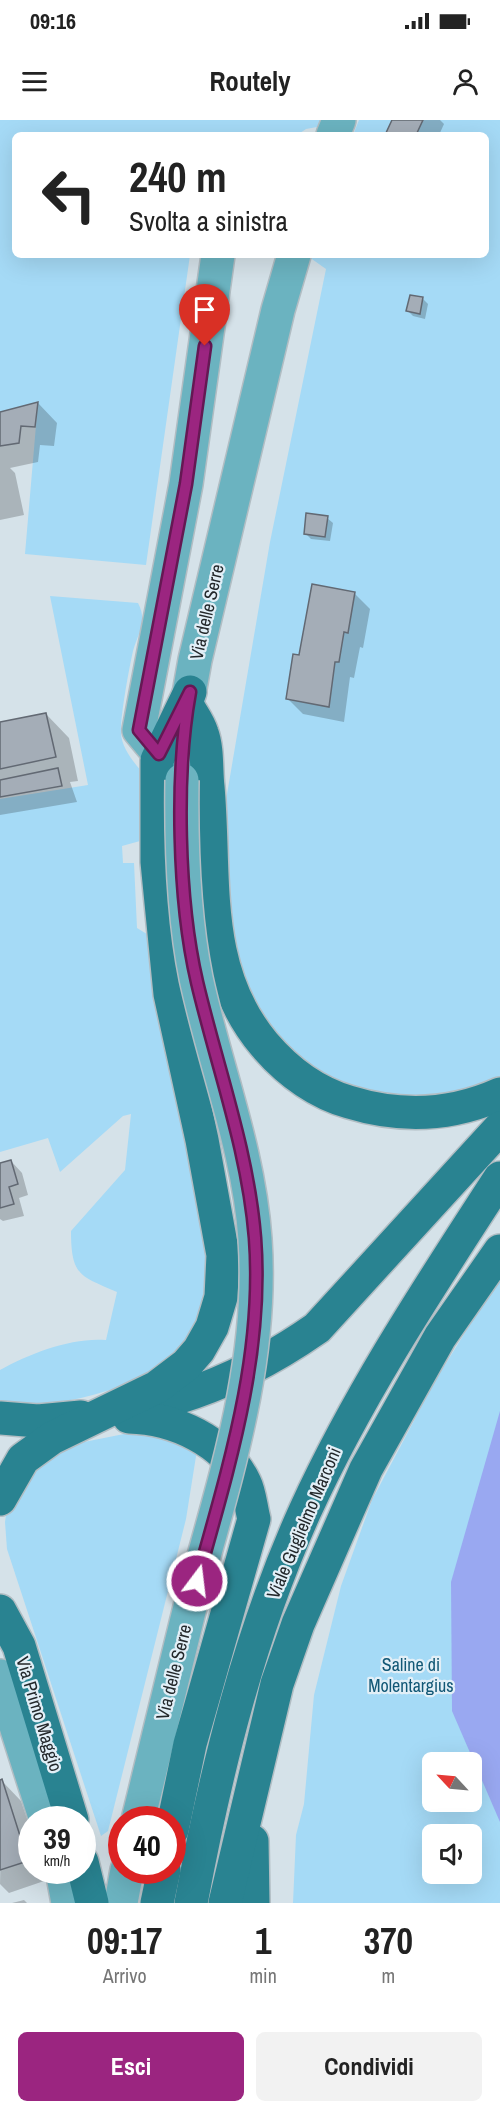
<!DOCTYPE html>
<html lang="it">
<head>
<meta charset="utf-8">
<style>
  :root { --surface:#fff; --page:#f2f2f2; --text:#222; --muted:#767676; --accent:#9b2580 }
  body { margin:0; font-family:"Archivo Narrow",sans-serif; background:var(--page); color:var(--text); height:100vh; display:flex; flex-direction:column; font-size:22px; white-space:nowrap }
  * { box-sizing:border-box; margin:0 }
  p { font-size:20px; color:var(--muted) }
  .icon { flex:none; width:33px; height:33px; fill:none; stroke:currentColor; stroke-width:2; stroke-linecap:round; stroke-linejoin:round }
  .map { position:relative; height:1783px; overflow:hidden }
  .side { display:flex; flex-direction:column; background:var(--surface); flex:1 }
  .side>* { flex:none }
  .hud { position:absolute; left:12px; top:12px; width:477px; height:126px; border-radius:9px; box-shadow:0 6px 24px #0002; background:#fff; color:var(--text); overflow:hidden }
  .needle { width:39px; rotate:296deg }
  .controls { position:absolute; left:422px; top:1632px; display:grid; gap:12px }
  .controls a { display:grid; place-items:center; width:60px; height:60px; border-radius:9px; background:var(--surface); box-shadow:0 6px 24px #0002; font-size:30px }
  .speed { position:absolute; left:18px; top:1686px; display:flex; gap:12px; font-size:30px; font-weight:700; text-align:center }
  .speed>* { display:grid; place-content:center; width:78px; height:78px; border-radius:50%; background:var(--surface); box-shadow:0 6px 24px #0002; line-height:1 }
  .speed small { font-size:15px; font-weight:400 }
  .speed .limit { border:9px solid #d22; background:#fff; color:#111 }
  .pin { position:absolute; display:grid; place-items:center; width:51px; height:51px; color:#fff; margin:-62px -26px; border-radius:50% 50% 50% 0; rotate:-45deg; box-shadow:0 0 6px #0007 }
  .pin .icon { rotate:45deg }
  .me { position:absolute; width:66px; margin:-33px; rotate:15deg; stroke-linejoin:round; filter:drop-shadow(0 0 4px #0008) }
  .turn { display:flex; align-items:center; gap:21px; height:126px; padding:0 18px; font-size:27px }
  .turn .icon { width:78px; height:78px; stroke-width:2.5 }
  .turn b { display:block; font-size:42px; line-height:51px }
  .eta { display:flex; justify-content:space-evenly; align-items:center; height:102px; text-align:center }
  .eta b { font-size:36px; font-weight:800; line-height:42px }
  .cta { display:flex; gap:12px; margin-top:auto; padding:12px 18px }
  .cta a { flex:1; height:69px; border-radius:9px; background:var(--accent); color:#fff; font-size:24px; font-weight:800; line-height:69px; text-align:center }
  .cta a+a { background:var(--page); color:var(--text) }
  .status { display:flex; justify-content:space-between; align-items:center; height:42px; padding:0 30px; background:var(--surface); direction:ltr }
  .status svg { height:16px; fill:currentColor }
  header { display:flex; justify-content:space-between; align-items:center; height:78px; padding:0 18px; background:var(--surface); font-size:27px; font-weight:800 }
  .map>svg:first-child { display:block }
  .green { fill:#a5daf6; fill-rule:evenodd }
  .water { fill:#99a8f1 }
  .shadow { fill:#0003 }
  .building { fill:#a4adb7; stroke:#626973; stroke-width:1.5 }
  .lines { fill:none; stroke-linecap:round; stroke-linejoin:round }
  .minor-casing { stroke:#b1bdc3; stroke-width:36 }
  .major-casing { stroke:#b1bdc3; stroke-width:36 }
  .minor { stroke:#6bb3c0; stroke-width:33 }
  .major { stroke:#298391; stroke-width:33 }
  .minor-bridge-casing { stroke:#b1bdc3; stroke-width:36; stroke-linecap:butt }
  .minor-bridge { stroke:#6bb3c0; stroke-width:33 }
  .route-casing { stroke:#651853; stroke-width:15 }
  .route { stroke:#9b2580; stroke-width:10 }
  .labels { text-anchor:middle; stroke-width:4.5; stroke-linejoin:round; paint-order:stroke }
  .street-label { font-size:18px; fill:#23282b; stroke:#e2eff7 }
  .park-label { font-size:18px; fill:#125876; stroke:#e2eff7 }
</style>
</head>
<body>
<div class="status"><b>09:16</b><svg viewBox="0 0 49 12"><path d="M0 12V9h3v3zM5 12V6h3v6zM10 12V3h3v9zM15 12V0h3v12zM26 1h20v11H26zM47 4h2v5h-2z"/></svg></div>
<header><svg class="icon" aria-label="menu" viewBox="0 0 24 24"><path d="M4 6h16M4 12h16M4 18h16"/></svg>Routely<svg class="icon" aria-label="person" viewBox="0 0 24 24"><circle cx="12" cy="8" r="4"/><path d="M4 21q1-7 8-7t8 7"/></svg></header>
<div class="map">
<svg width="500" height="1783" viewBox="0 0 500 1783">
  <rect width="100%" height="100%" fill="#d5e2e9"/>
  <g class="green">
    <path d="M0,0H321L317,7L306,9L297,15H15V135H190L146,445L25,434L38,282L0,292Z"/>
    <path d="M359,0H500V959L433,982L358,975L297,941L256,885L239,842L232,802L226,680L270,422L326,149L309,137L310,135H486V15H353Z"/>
    <path d="M50,476L138,483C148,502 138,513 133,531C129,549 120,597 121,614C122,628 134,643 143,653L140,721L122,726L123,743H134L137,808L155,819L208,1144C207,1158 209,1181 204,1194C175,1264 68,1290 0,1284V1250C30,1233 73,1217 106,1220L117,1172C81,1156 71,1157 71,1111L125,1050L131,994L123,996L60,1052L48,1018L0,1032V679L88,665Z"/>
    <path d="M500,1156V1783H293L296,1715L304,1684L314,1575L341,1466L372,1380L435,1261ZM432,1642H471V1682H432ZM432,1714H471V1754H432Z"/>
    <path d="M129,1313L164,1315L197,1330L186,1399L108,1711L101,1716L7,1429L5,1402L8,1382L32,1345L74,1324Z"/>
  </g>
  <path class="water" d="M500,1291V1702L452,1591L451,1462Z"/>
  <g class="shadow">
    <path d="M393,0H440L444,4L439,15H387Z"/>
    <path d="M411,177L423,179L428,184L425,199L413,196L408,191Z"/>
    <path d="M38,283L57,303L54,326L40,325L38,342L10,348L15,353L24,395L0,400V293Z"/>
    <path d="M327,398L333,403L330,421L311,419L305,413Z"/>
    <path d="M354,473L370,489L363,528L360,527L354,558L350,557L344,602L303,594L287,578Z"/>
    <path d="M46,594L69,618L78,661L70,662L77,682L0,695V604Z"/>
    <path d="M11,1041L22,1053L28,1075L19,1078L24,1096L3,1101L0,1099V1045Z"/>
    <path d="M2,1661L21,1681L32,1713V1750H44L47,1760L9,1773L0,1764Z"/>
    <path d="M24,1780L27,1783H12Z"/>
  </g>
  <g class="building">
    <path d="M392,0H423L416,15H385Z"/>
    <path d="M410,175L423,177L420,194L406,191Z"/>
    <path d="M38,282L35,307L21,306L19,323L0,326V292Z"/>
    <path d="M306,393L328,396L325,417L304,414Z"/>
    <path d="M312,464L355,472L348,513L344,512L339,542H335L329,587L286,579L293,534L299,535Z"/>
    <path d="M46,593L56,637L0,649V602Z"/>
    <path d="M58,648L62,666L0,677V660Z"/>
    <path d="M11,1040L18,1064L9,1067L14,1084L0,1088V1043Z"/>
    <path d="M2,1659L28,1741L0,1750V1660Z"/>
  </g>
  <g class="lines">
    <defs>
      <g id="minor">
        <path d="M333,15L339,0"/>
        <path d="M159,634L139,610L186,364L218,135"/>
        <path d="M182,660L187,585L195,540L278,190L294,135"/>
        <path d="M0,1556L46,1700"/>
        <path d="M138,1700L191,1483"/>
        <path d="M62,1750L68,1783"/>
        <path d="M121,1783L127,1750"/>
      </g>
      <g id="major">
        <path d="M187,585C192,594 199,603 202,613C208,629 206,651 208,667C216,758 201,849 264,924C287,951 315,972 349,982C401,998 451,996 500,974"/>
        <path d="M141,1287C205,1274 264,1245 317,1208L500,1008"/>
        <path d="M129,1297C174,1298 225,1321 245,1363C250,1373 251,1388 254,1399L190,1624L172,1710"/>
        <path d="M0,1298L38,1301L81,1297"/>
        <path d="M0,1379L23,1339L52,1318L157,1267L186,1245L199,1230L212,1207L221,1177L223,1135L202,1020L170,874L157,742V640L190,572"/>
        <path d="M0,1491L19,1526L72,1700"/>
        <path d="M252,1721L253,1783"/>
        <path d="M82,1742L92,1783"/>
        <path d="M157,1783L164,1750"/>
        <path d="M191,1783C216,1650 249,1515 305,1391C359,1273 430,1166 500,1058"/>
        <path d="M225,1783L277,1564L298,1504L366,1349L440,1217L500,1131"/>
      </g>
    </defs>
    <use href="#minor" class="minor-casing"/>
    <use href="#major" class="major-casing"/>
    <use href="#minor" class="minor"/>
    <use href="#major" class="major"/>
    <defs>
      <path id="minor-bridge" d="M182,660C181,726 183,794 196,858C215,946 249,1030 255,1119C264,1244 223,1364 191,1483"/>
    </defs>
    <use href="#minor-bridge" class="minor-bridge-casing"/>
    <use href="#minor-bridge" class="minor-bridge"/>
  </g>
  <g class="lines">
    <defs>
      <path id="route" d="M197,1461C228,1349 264,1236 255,1118C248,1030 217,947 197,862C178,780 175,654 190,572L159,634L139,610L186,364L205,226"/>
    </defs>
    <use href="#route" class="route-casing"/>
    <use href="#route" class="route"/>
  </g>
  <g class="labels">
    <g class="street-label">
      <text transform="translate(207 492) rotate(-77)" y="6">Via delle Serre</text>
      <text transform="translate(304 1403) rotate(-67)" y="6">Viale Guglielmo Marconi</text>
      <text transform="translate(174 1552) rotate(-76)" y="6">Via delle Serre</text>
      <text transform="translate(39 1594) rotate(73)" y="6">Via Primo Maggio</text>
    </g>
    <g class="park-label">
      <text x="411" y="1551">Saline di<tspan x="411" dy="21">Molentargius</tspan></text>
    </g>
  </g>
</svg>
<div class="controls">
<a><svg class="needle" viewBox="-14 -14 28 28"><path d="M0-13l5 13h-10z" fill="#e53935"/><path d="M0 13l5-13h-10z" fill="#767676"/></svg></a>
<a><svg class="icon" aria-label="sound" viewBox="0 0 24 24"><path d="M4 9h4l5-4v14l-5-4H4zM17 9q2 3 0 6"/></svg></a>
</div>
<div class="speed"><div>39<small>km/h</small></div><div class="limit">40</div></div>
<div class="pin" style="left:205px;top:226px;background:#d93025"><svg class="icon" aria-label="arrive" viewBox="0 0 24 24"><path d="M6 21V4h12l-3 4 3 4H6"/></svg></div>
<svg class="me" style="left:197px;top:1461px" viewBox="-20 -20 40 40"><circle r="17" fill="#9b2580" stroke="#fff" stroke-width="3"/><path d="M0-11L8 9 0 5-8 9z" fill="#fff"/></svg>
<div class="hud">
<div class="turn"><svg class="icon" aria-label="left" viewBox="0 0 24 24"><path d="M17 20v-9H6M10 6l-5 5 5 5"/></svg><div><b>240 m</b>Svolta a sinistra</div></div>
</div>
</div>
<section class="side">
<div class="eta">
<div><b>09:17</b><p>Arrivo</p></div>
<div><b>1</b><p>min</p></div>
<div><b>370</b><p>m</p></div>
</div>
<div class="cta"><a>Esci</a><a>Condividi</a></div>
</section>
</body>
</html>
